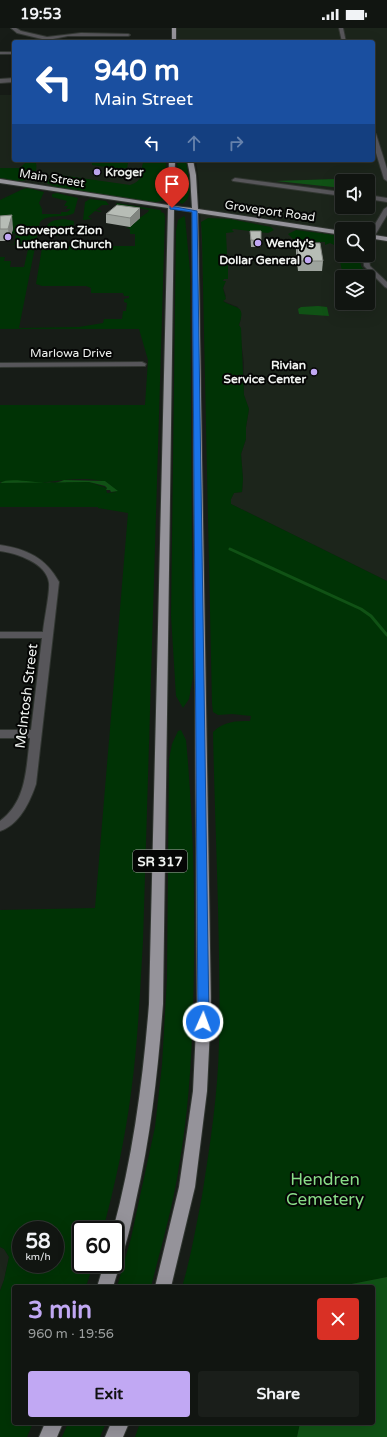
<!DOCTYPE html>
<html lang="en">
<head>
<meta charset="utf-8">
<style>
  :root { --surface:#111511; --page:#1a1e1a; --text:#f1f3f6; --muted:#9c9f9f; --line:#303431; --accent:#c1a8f3 }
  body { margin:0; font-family:"Varela Round",sans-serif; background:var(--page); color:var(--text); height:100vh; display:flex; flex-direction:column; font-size:15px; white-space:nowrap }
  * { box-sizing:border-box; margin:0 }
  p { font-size:13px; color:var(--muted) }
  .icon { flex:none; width:22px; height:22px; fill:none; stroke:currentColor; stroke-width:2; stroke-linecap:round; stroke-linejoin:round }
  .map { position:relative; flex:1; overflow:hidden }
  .drawer { position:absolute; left:12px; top:1257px; width:363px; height:140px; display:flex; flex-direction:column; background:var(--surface); border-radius:4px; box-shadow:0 4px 16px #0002,0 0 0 1px var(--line) }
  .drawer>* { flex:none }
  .top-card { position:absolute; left:12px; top:12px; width:363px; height:122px; border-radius:4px; box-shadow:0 4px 16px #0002,0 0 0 1px var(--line); background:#1a4fa0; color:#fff; overflow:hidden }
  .tools { position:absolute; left:335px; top:146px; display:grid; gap:8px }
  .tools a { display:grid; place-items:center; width:40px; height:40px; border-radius:4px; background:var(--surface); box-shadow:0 4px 16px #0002,0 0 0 1px var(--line); font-size:20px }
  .speed { position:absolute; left:12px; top:1193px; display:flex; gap:8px; font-size:20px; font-weight:700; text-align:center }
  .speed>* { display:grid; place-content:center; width:52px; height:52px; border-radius:50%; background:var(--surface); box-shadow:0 4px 16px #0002,0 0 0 1px var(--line); line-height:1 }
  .speed small { font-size:10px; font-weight:400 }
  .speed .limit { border:2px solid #111; border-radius:6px; background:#fff; color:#111 }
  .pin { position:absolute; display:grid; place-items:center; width:34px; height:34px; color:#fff; margin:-41px -17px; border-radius:50% 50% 50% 0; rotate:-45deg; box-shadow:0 0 4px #0007 }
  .pin .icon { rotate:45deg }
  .me { position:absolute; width:44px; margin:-22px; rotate:2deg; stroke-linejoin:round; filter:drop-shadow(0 0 3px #0008) }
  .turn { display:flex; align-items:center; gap:14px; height:84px; padding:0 16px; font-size:18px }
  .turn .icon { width:52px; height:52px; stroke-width:2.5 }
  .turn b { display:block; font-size:28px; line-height:34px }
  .lanes { display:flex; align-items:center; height:38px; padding:0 16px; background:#0003; justify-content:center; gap:20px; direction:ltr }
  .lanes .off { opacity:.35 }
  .round { display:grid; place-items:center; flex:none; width:42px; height:42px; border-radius:4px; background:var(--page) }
  .head { display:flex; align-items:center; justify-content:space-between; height:68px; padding:0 16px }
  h1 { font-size:24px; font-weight:800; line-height:30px; color:var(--accent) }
  .primary-button { display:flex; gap:8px; margin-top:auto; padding:8px 16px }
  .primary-button a { flex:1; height:46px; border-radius:4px; background:var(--accent); color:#111; font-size:16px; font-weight:800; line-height:46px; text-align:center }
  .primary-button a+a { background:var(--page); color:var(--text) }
  .status { display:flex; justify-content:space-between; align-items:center; height:28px; padding:0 20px; background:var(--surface); direction:ltr }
  .status svg { height:11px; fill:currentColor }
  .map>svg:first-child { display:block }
  .built { fill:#1c251b; fill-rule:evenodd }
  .green { fill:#003305; fill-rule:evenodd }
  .water { fill:#105215 }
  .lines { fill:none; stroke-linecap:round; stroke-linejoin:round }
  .stream { stroke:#105215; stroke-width:3 }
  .minor-casing { stroke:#313631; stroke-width:2 }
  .primary-casing { stroke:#313631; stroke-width:2 }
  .minor { fill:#57565a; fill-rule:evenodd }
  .primary { fill:#95939a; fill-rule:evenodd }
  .wall { fill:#9da39d }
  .shaded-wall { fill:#80847f }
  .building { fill:#b7bdb6; stroke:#80847f }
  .route { fill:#1a73e8; stroke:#114b97 }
  .poi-dot { fill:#c1a8f3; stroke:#050605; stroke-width:1.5 }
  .labels { text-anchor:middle; stroke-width:4; stroke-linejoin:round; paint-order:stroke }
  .far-poi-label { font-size:12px; font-weight:bold; fill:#f0f3f0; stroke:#050605; text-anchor:start }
  .far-street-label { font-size:12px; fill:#f0f3f0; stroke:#050605 }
  .shield { fill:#050605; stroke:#aaacaa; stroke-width:1 }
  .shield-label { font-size:13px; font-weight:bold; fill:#f0f3f0 }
  .street-label { font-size:14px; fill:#f0f3f0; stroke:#050605 }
  .near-park-label { font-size:17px; fill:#89dd88; stroke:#050605 }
</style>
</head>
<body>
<div class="status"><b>19:53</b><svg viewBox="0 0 49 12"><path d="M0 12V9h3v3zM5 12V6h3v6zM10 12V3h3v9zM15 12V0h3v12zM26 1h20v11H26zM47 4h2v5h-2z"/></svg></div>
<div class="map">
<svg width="387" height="1409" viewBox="0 0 387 1409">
  <rect width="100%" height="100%" fill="#171c17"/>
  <g class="built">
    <path d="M171,0H387V553L231,476V471L234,465L242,464L243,451L241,426L246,411V399L249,381L244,367V335L239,297L241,291L238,279L223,273L226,268L223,260L225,254L203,253L199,154L196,132H373V14H171ZM342,153H368V179H342ZM342,201H368V227H342ZM342,249H368V275H342Z"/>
    <path d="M0,67H14V132H166L165,170L163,173L150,175L23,153L0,151Z"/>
    <path d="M0,1219L4,1221L9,1229L4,1252L0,1263Z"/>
  </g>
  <g class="green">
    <path d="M144,132H166V170L162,173L159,172L161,173L151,175L55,159L47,155L48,152L53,148L60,147L130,157C146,152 139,143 144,132Z"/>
    <path d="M177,132H186C187,144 196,169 182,176L180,175Z"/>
    <path d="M27,133L36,134C38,147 33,151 21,153L20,152L15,154L0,151H8L0,150V140H20Z"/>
    <path d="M96,133L98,135H122L123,133L128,135L127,140L120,141L92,137V135Z"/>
    <path d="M28,160L44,164L39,175L42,181V186H61V184H67L70,182V181H66L68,178H64L67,173L52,169V166L57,165L78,170L74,185C64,191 48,185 40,194L19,300L79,299L103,295L104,291H122L123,283H126L127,275L124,274V271L129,270V268H124L123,265H91V260L86,258H42L36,256L43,214L49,212L48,218H135V206H130V201L126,200L130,199L140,190L133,188L141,189L148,184L149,182L139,180L137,182L134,179L124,178L122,180L118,179L116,176L117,175L160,182L162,183L160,184L164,185L165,189L143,913C140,963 138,1014 131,1065C125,1111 115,1157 103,1202H81V1236H93L86,1259H14V1395H33L27,1409H0V1263L4,1252L9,1229L4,1221L0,1219V882L95,880L128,485L98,480V479H0V455L89,454L107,460L106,461L107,465L116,464C113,459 108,454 102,453C84,449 65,452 47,454C31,456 16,452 0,454V377H145L148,332L139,301H0V229H5L4,233H11L10,239H24L29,217L6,216H14L16,206L12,205L13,200H0V172L23,161ZM21,1202H55V1236H21Z"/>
    <path d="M90,171L106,173L109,177H102L96,182L102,183L100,184L95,183L88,189L92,191L83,192L85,174Z"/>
    <path d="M184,188L185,189L190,243L193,649L189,671L183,680L176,668L171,588L176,203L178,192Z"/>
    <path d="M208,190L230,191L271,199L274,202L268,205L233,201L232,202L234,204L226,205L227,226L225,227V231L234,230V233H243V234L228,235V251H224L223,253H226L223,260L226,271L223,273C237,282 246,276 239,297L241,300L244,367L249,381L246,399V411L241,426L243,451L242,464L234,465L231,471V476L387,553V1249L336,1259H182C191,1229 196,1198 202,1168C210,1117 218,1066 219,1015C221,911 215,807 213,704C224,693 236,693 250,693L251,688L232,686L218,687L213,684L212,676L202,211L201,194Z"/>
    <path d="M64,191L74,193L73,203C65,208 53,210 45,205C46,193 53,192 64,191Z"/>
    <path d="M296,202L342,208V221L330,215L325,217V214H304L303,216L296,214L288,206Z"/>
    <path d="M345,227H359L361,238L365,244C360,251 350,250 343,248L339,228Z"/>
    <path d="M181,702L186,712C193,786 195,859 194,933C193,1002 191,1070 179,1138C173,1179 161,1219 151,1259H117L131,1210L150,1122L155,1099L162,1037L167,950L169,731L172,716L178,703Z"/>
    <path d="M68,1395H106L100,1409H62Z"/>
    <path d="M140,1395H300L297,1409H135Z"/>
  </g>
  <g class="water">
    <path d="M334,151L364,153H342V160L276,153Z"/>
    <path d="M318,278L327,279L329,288L299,286L298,281L301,279Z"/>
    <path d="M64,452L105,453L118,463L111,464L110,462H106L107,460L105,458L89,454L0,455C12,447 49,460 64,452Z"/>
    <path d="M387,1249V1409H297L300,1395H373V1259H336Z"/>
  </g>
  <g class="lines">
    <path class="stream" d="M230,521L361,581L371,588L387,607"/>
    <defs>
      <g id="minor">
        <path d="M11,0H16L21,3L47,9L81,5L128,6L130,7L128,8H68L38,14L42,11L17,5Z"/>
        <path d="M339,0H343L346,14H342Z"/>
        <rect x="0" y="24" width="14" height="2"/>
        <path d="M14,50V54L0,55V51Z"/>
        <path d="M373,104L376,106L387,141V153L384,151L373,115Z"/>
        <path d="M235,150L342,164V168L233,153L232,152Z"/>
        <path d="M368,167L387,170V174L368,171Z"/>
        <path d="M387,179V187L371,214L368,216V208L384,181Z"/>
        <path d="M368,225L370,238L387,254V260L385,259L364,238L363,227H368Z"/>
        <path d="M142,334L146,336L145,338L0,339V335Z"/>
        <path d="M0,517C27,521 46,530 59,554L36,756C30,774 19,797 0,803V793C27,773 26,740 30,710H0V702H31L42,610H0V604H43C44,592 50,565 49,555C47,535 16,525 0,523Z"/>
      </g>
      <g id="primary">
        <rect x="172" y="0" width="4" height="14"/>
        <path d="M169,132H175L174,178L192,180L190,147L187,132H193L196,147L198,181L342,203V207L198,185L211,980L207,1063L195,1159L171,1259H155L179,1159L193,1063L197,980L192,184L174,181L163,976C158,1042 151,1107 136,1172C132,1191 128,1212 121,1230L118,1231L120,1236L113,1259H97L104,1236H115V1202H113C133,1128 143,1052 149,976L168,180L0,155V151L168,177Z"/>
        <path d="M368,206L387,209V213L368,210Z"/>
        <path d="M45,1395H63L57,1409H39Z"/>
        <path d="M111,1395H129L123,1409H105Z"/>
      </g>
    </defs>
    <use href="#minor" class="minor-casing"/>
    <use href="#primary" class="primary-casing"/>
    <use href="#minor" class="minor"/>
    <use href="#primary" class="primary"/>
  </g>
  <g class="wall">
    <path d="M140,180V190L130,199L106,195V186Z"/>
    <path d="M0,188L13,200L10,213H0Z"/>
    <path d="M250,203L261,213V219H251Z"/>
    <path d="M296,215L323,233L322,243H298L296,225Z"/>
  </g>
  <g class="shaded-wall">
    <path d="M140,180V190L130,199V190Z"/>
    <path d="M12,187L13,200L10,213L8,201Z"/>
  </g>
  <g class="building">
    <path d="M117,177L140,180L130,190L106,186Z"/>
    <path d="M12,187L8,201H0V188Z"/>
    <path d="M250,203H261V213L251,212Z"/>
    <path d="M296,215H320L323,233H299Z"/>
  </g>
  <path class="route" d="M170,178L197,183L209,994L207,997L203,999L199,997L198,994L192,184L170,181Z"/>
  <g class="poi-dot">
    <circle cx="97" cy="144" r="4"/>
    <circle cx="8" cy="209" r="4"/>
    <circle cx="258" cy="215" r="4"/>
    <circle cx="308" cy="232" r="4"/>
    <circle cx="314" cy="344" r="4"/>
  </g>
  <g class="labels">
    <g class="far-poi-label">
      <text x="105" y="148">Kroger</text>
      <text x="16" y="206">Groveport Zion<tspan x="16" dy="14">Lutheran Church</tspan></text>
      <text x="266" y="219">Wendy's</text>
      <text x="300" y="236" text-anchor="end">Dollar General</text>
      <text x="306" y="341" text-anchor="end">Rivian<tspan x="306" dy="14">Service Center</tspan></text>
    </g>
    <g class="far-street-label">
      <text transform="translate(52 150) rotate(9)" y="4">Main Street</text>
      <text transform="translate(270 183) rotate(8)" y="4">Groveport Road</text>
      <text x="71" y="329">Marlowa Drive</text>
    </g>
    <rect class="shield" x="133" y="822" width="54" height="22" rx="3"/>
    <g class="shield-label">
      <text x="160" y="838">SR 317</text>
    </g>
    <g class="street-label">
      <text transform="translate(26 668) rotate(-83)" y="5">McIntosh Street</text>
    </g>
    <g class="near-park-label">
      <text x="325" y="1157">Hendren<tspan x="325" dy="20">Cemetery</tspan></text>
    </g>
  </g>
</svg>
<div class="tools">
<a><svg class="icon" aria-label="sound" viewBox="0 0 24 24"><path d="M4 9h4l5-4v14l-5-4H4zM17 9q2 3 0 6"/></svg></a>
<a><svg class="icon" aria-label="search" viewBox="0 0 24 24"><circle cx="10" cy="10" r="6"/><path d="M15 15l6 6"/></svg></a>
<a><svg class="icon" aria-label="layers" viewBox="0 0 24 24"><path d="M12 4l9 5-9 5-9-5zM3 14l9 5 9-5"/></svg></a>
</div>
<div class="speed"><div>58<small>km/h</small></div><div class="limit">60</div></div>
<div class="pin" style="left:172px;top:180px;background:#d93025"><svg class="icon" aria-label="arrive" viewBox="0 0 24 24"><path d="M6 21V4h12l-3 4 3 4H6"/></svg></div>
<svg class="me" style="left:203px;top:994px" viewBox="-20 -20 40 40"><circle r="17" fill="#1a73e8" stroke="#fff" stroke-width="3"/><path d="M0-11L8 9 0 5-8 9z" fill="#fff"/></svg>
<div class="top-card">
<div class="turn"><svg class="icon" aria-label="left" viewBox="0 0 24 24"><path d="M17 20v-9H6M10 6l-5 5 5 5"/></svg><div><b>940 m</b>Main Street</div></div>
<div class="lanes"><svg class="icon" aria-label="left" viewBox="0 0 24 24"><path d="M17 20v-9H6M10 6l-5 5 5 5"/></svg><svg class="icon off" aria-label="ahead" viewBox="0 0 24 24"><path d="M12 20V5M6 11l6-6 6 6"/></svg><svg class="icon off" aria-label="right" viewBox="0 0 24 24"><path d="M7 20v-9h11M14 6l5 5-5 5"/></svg></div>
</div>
<section class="drawer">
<div class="head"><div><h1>3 min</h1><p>960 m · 19:56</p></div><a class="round" style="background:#d93025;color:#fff"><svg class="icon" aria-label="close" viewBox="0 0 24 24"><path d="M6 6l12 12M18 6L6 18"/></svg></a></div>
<div class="primary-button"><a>Exit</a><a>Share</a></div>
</section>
</div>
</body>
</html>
